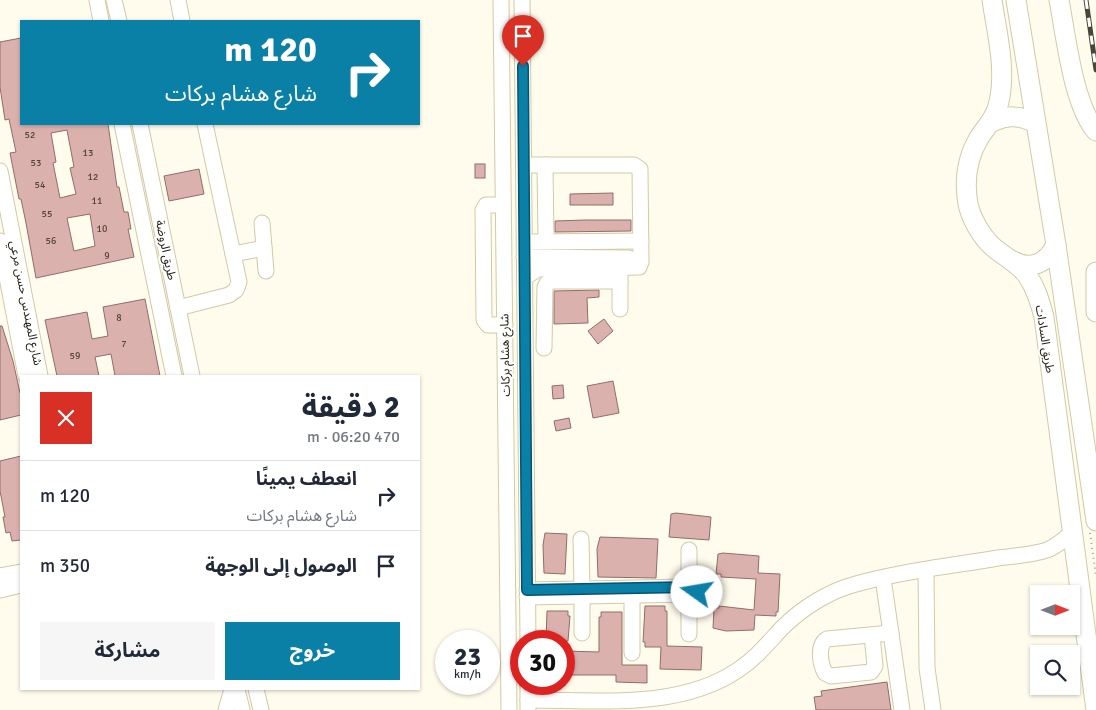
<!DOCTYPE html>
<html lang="ar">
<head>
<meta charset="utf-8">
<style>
  :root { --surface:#fff; --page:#f6f6f7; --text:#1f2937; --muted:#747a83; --line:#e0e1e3; --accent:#0b80a7 }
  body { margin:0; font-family:Signika,"Noto Sans Arabic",sans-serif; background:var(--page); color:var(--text); direction:rtl; height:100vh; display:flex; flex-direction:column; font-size:19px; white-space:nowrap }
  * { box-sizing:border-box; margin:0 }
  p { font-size:16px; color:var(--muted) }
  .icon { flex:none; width:28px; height:28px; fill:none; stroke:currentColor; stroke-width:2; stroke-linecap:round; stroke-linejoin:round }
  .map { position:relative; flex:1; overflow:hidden; direction:ltr }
  .details { position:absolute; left:20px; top:375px; width:400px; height:315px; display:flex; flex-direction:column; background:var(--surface); border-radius:0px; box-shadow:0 1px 4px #0004; direction:rtl }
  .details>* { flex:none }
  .banner { position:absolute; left:20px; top:20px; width:400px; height:105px; border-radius:0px; box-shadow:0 1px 4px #0004; direction:rtl; background:#0b80a7; color:#fff; overflow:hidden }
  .needle { width:32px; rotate:90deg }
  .fabs { position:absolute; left:1030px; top:585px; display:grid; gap:10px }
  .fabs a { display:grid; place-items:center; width:50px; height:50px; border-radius:0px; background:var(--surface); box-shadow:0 1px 4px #0004; font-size:25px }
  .speed { position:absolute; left:435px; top:630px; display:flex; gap:10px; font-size:25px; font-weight:700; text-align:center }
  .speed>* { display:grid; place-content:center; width:65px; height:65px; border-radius:50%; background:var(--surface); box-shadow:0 1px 4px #0004; line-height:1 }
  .speed small { font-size:12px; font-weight:400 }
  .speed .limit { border:8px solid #d22; background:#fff; color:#111 }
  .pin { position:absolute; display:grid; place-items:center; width:42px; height:42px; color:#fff; margin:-51px -21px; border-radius:50% 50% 50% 0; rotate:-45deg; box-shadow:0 0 5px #0007 }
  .pin .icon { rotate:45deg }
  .me { position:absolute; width:55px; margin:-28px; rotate:283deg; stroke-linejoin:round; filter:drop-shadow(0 0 4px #0008) }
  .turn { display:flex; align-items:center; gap:18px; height:105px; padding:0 20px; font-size:22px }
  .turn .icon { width:65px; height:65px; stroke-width:2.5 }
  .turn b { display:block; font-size:35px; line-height:42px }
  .round { display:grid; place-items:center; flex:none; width:52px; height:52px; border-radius:0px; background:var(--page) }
  .headline { display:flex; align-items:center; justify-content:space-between; height:85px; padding:0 20px }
  h1 { font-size:30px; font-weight:700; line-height:38px }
  .primary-button { display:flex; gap:10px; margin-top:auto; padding:10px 20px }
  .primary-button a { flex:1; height:58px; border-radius:0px; background:var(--accent); color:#fff; font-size:20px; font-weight:700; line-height:58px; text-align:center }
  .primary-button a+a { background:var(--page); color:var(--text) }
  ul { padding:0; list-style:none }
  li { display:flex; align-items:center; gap:15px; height:70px; padding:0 20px; border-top:1px solid var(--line) }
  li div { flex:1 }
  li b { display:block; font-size:19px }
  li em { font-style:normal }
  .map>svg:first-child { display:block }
  .building { fill:#dbb1ae; stroke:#926c6a; fill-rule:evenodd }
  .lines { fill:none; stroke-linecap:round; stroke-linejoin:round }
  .minor-casing { stroke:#d0caa6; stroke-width:17 }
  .major-casing { stroke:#d0caa6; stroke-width:21 }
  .path { stroke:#a6a394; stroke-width:2; stroke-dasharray:1 4; stroke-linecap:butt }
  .minor { stroke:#fff; stroke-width:15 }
  .major { stroke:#fff; stroke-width:19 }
  .rail-casing { stroke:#494638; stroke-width:5 }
  .rail { stroke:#fff; stroke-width:3; stroke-dasharray:9; stroke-linecap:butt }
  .route-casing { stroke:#07536d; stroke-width:12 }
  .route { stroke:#0b80a7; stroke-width:9 }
  .labels { text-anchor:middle; stroke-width:4; stroke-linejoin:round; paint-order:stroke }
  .number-label { font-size:10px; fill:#52453a }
  .street-label { font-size:12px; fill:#242113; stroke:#fff }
</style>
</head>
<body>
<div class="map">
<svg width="1096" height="710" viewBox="0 0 1096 710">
  <rect width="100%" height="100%" fill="#fffced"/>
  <g class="building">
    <path d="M21,38V124H108L117,187H119L124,212H128L131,229H128L134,257L36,278L26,223L21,199H19L10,153L16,152L9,119L5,120L0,87V42ZM67,130L74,167L70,168L76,194L60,198L53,163L56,162L51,133ZM90,214L95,246L74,251L67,218Z"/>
    <rect x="475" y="164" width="10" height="14"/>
    <path d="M199,169L204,194L169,201L164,176Z"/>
    <path d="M613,193V205H570V194Z"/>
    <path d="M585,220H631V231L555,232V221Z"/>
    <path d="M599,290V297L587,298L588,323L554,324V291Z"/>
    <path d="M145,299L160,376H115L111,354L95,357L99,376H57L45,320L87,312L92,339L108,336L103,307Z"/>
    <path d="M604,319L613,331L598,344L588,331Z"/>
    <path d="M0,326H2L13,361L20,393H21V415L0,420Z"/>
    <path d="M613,381L619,413L593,418L587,386Z"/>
    <path d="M563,385L564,398L553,399L552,386Z"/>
    <path d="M569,418L571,428L556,431L554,421Z"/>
    <path d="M21,456V540L12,541L10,532L6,533L3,517H5L0,491V461Z"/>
    <path d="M676,513L711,517L709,540L669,537L671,514Z"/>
    <path d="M545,533L567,534L565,574L544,573L543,545Z"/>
    <path d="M600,537L658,539L656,578L598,577L597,549Z"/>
    <path d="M723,553L759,556L758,573L780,574L778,612H776V616L755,615L754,630L726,631L713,628L714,608H719V606L754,610L756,579L721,577V574H716L718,554Z"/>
    <path d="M645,606H665V611H667V646L702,647L701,670L660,669L661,647H645V642H643Z"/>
    <path d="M547,611H568V616H570L568,641H546Z"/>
    <path d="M601,612H622V665H647V683L616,682V675H567V674H564V651L599,652V617H601Z"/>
    <path d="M887,682L891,710H816L814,697L822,696L821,691Z"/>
  </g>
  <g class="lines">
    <defs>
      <g id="minor">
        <path d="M97,0L101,21"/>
        <path d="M114,0L119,21"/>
        <path d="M178,0L182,21"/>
        <path d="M501,0L509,710"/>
        <path d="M522,0L528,641"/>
        <path d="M122,124L174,376"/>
        <path d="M140,124L192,376"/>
        <path d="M524,165H634L640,169L641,262L639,267L538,269L525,277"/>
        <path d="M545,165L546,241"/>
        <path d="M0,171L40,376"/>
        <path d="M503,205H486L483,210L484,320L488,325H505"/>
        <path d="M262,223L266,271"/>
        <path d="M0,241L26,376"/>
        <path d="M533,242L641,241"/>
        <path d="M233,254L264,248"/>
        <path d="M524,257L629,258"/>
        <path d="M178,308L229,295L236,290L239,282L205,124"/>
        <path d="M620,309V271"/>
        <path d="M544,348L545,287L547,283L553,281H620"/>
        <path d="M581,539L582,589"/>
        <path d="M926,571L927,668L933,710"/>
        <path d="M0,576L21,572"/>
        <path d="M883,578L902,710"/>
        <path d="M689,587V550"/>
        <path d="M0,590L21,585"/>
        <path d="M527,590L689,587L697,589V592L693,594L527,597"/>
        <path d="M689,594V634"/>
        <path d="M582,596V633"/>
        <path d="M872,635L875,666L871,672L831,676L825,673C820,663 817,645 827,639L891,633"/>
        <path d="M632,653V595"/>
        <path d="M528,684V709"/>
        <path d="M237,689L242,710"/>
        <path d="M256,689L261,710"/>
        <path d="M528,700C597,700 679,710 738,670C756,658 768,643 782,628C802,608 829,591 856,584C902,571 951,566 998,558C1013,556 1032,555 1047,550C1056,547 1064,539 1072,533"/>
        <path d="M226,710L232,689"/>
      </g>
      <g id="major">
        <path d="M992,0C997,34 1008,75 997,109C993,121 985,128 979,138C967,158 964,181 968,204C971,218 981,236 992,246C1003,256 1018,263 1027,275C1036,288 1040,302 1044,317L1096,710"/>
        <path d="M1016,0L1056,245L1096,521"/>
        <path d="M1059,0C1066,36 1073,104 1096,131"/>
        <path d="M992,122C1008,115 1019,115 1035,123"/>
        <path d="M1013,261C1031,271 1047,263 1056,245"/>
        <path d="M1096,272V312"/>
      </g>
    </defs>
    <use href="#minor" class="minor-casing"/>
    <use href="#major" class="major-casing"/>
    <path class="path" d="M1090,533L1096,576"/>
    <use href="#minor" class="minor"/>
    <use href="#major" class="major"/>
    <defs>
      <path id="rail" d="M1086,0L1096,70"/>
    </defs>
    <use href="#rail" class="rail-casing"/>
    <use href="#rail" class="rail"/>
  </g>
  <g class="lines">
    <defs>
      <path id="route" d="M523,66L527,590L693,587L697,589V592"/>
    </defs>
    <use href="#route" class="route-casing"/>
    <use href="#route" class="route"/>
  </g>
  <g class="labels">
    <g class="number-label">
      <text x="30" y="138">52</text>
      <text x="88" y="156">13</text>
      <text x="36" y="166">53</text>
      <text x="93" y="180">12</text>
      <text x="40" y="188">54</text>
      <text x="97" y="204">11</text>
      <text x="47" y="217">55</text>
      <text x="102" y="232">10</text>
      <text x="51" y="244">56</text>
      <text x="107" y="259">9</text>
      <text x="119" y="321">8</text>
      <text x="124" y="347">7</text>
      <text x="75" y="359">59</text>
    </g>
    <g class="street-label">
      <text transform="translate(166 250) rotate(78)" y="4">طريق الروضة</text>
      <text transform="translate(26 303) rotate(79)" y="4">شارع المهندس حسن مرعي</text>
      <text transform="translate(1045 339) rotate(81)" y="4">طريق السادات</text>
      <text transform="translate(505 355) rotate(-91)" y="4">شارع هشام بركات</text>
    </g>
  </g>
</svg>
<div class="fabs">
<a><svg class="needle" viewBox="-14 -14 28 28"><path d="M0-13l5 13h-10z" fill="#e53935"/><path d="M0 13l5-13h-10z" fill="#747a83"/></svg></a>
<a><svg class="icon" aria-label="search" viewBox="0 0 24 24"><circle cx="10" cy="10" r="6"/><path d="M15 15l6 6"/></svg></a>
</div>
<div class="speed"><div>23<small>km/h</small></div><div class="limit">30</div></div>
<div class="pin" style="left:523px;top:66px;background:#d93025"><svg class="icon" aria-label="arrive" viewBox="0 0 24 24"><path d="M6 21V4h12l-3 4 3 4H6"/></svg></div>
<svg class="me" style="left:697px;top:592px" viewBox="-20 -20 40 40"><circle r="19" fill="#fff"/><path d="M0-13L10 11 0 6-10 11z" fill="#0b80a7"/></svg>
<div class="banner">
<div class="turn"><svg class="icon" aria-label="right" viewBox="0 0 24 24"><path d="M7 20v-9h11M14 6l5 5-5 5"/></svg><div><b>120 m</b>شارع هشام بركات</div></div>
</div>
<section class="details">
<div class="headline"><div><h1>2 دقيقة</h1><p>470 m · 06:20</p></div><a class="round" style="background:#d93025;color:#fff"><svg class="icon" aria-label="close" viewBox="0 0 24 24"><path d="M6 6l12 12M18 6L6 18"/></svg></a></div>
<ul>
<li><svg class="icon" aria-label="right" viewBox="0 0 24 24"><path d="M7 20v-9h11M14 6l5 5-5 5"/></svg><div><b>انعطف يمينًا</b><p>شارع هشام بركات</p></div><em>120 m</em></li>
<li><svg class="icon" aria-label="arrive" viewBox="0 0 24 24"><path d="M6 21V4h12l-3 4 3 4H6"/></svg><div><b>الوصول إلى الوجهة</b></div><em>350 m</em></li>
</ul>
<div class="primary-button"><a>خروج</a><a>مشاركة</a></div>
</section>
</div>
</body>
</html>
